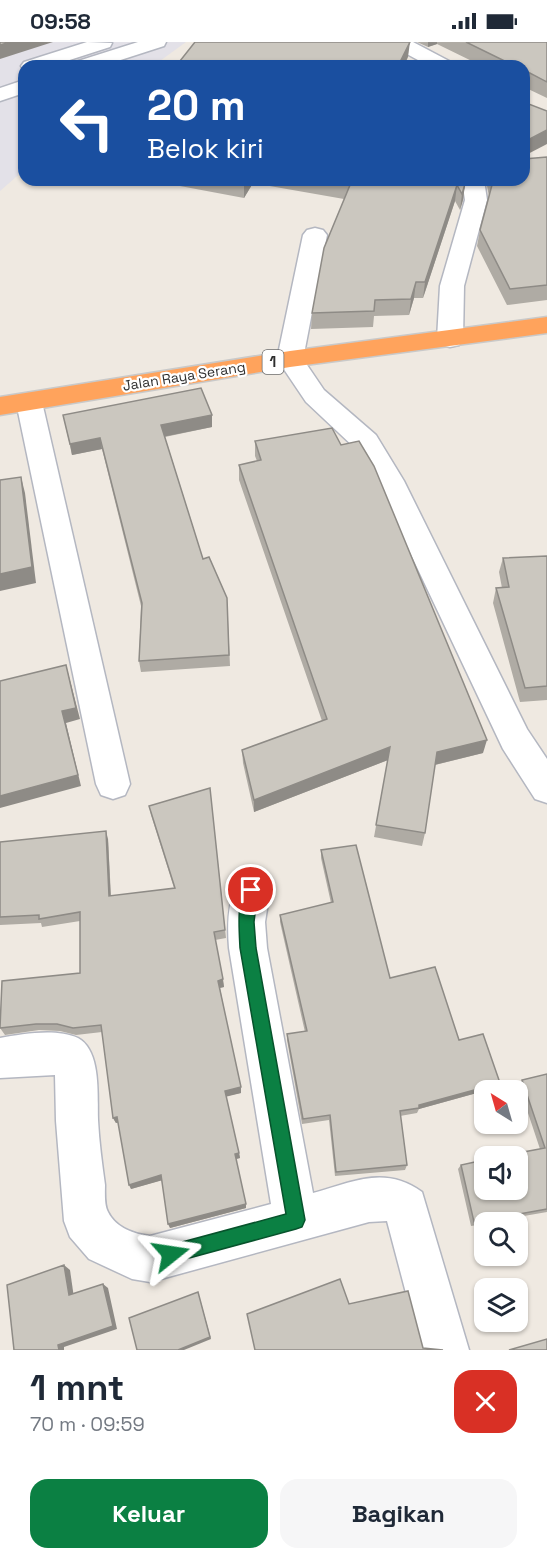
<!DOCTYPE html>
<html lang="id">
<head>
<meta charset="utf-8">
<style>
  :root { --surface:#fff; --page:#f6f6f7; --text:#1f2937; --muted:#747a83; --accent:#0b8043 }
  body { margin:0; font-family:"Space Grotesk",sans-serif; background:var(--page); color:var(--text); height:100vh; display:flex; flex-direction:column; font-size:22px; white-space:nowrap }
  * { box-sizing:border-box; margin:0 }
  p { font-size:20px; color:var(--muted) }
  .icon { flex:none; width:33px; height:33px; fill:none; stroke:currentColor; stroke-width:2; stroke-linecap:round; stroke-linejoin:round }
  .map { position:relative; height:1308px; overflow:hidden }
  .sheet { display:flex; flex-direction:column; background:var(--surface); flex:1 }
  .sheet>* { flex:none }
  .hud { position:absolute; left:18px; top:18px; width:512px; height:126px; border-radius:18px; box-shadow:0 2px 4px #0004; background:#1a4fa0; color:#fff; overflow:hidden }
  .needle { width:39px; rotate:323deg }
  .fabs { position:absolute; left:474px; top:1038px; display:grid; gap:12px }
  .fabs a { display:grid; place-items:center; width:54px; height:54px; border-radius:12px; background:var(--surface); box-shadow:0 2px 4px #0004; font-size:30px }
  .pin { position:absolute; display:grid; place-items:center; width:51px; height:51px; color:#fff; margin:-26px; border:3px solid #fff; border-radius:50%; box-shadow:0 2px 6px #0007 }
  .me { position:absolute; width:66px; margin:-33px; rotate:75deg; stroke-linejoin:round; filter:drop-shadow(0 0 4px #0008) }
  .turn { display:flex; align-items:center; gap:21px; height:126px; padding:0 30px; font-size:27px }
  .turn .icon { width:78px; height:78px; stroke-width:2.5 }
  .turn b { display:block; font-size:42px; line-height:51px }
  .round { display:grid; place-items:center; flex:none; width:63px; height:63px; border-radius:18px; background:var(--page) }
  .summary { display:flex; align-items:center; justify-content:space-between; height:102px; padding:0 30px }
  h1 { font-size:36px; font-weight:700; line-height:45px }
  .action { display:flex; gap:12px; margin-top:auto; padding:12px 30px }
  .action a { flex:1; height:69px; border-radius:18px; background:var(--accent); color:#fff; font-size:24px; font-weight:700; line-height:69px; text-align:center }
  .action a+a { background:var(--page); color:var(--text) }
  .status { display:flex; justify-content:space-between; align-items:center; height:42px; padding:0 30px; background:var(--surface); direction:ltr }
  .status svg { height:16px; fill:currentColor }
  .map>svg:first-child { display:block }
  .industrial { fill:#e3e1e8 }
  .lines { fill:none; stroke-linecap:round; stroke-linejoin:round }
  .minor-casing { stroke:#b4b7c1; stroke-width:3 }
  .highway-casing { stroke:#c9c9c9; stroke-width:3 }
  .minor { fill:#fff; fill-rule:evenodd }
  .highway { fill:#ffa35c; fill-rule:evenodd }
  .wall { fill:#afaba4 }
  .shaded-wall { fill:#8e8b86 }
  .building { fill:#cbc7bf; stroke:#8e8b86; stroke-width:1.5 }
  .route { fill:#0b8043; stroke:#07532c; stroke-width:1.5 }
  .labels { text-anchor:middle; stroke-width:4.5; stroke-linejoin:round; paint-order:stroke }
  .far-street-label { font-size:14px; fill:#2e2e2e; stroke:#fff }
  .shield { fill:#fff; stroke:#6d6d6d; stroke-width:1.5 }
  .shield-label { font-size:15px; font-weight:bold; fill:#2e2e2e }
</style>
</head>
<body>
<div class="status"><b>09:58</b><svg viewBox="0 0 49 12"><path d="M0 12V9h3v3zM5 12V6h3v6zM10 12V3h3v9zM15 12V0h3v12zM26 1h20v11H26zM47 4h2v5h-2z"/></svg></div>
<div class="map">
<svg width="547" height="1308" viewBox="0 0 547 1308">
  <rect width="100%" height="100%" fill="#efe9e1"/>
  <path class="industrial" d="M0,0H186L153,24H24V128L0,149Z"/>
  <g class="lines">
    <defs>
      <g id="minor">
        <path d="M87,0L112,1L110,5L51,24H24V28L21,24L24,20Z"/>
        <path d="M138,0H166L164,4L102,24H72L75,20Z"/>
        <path d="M390,0H413L451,20L454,24H429L392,4Z"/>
        <path d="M24,38V51L0,59V46Z"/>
        <path d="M462,138H484L487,158L464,244L463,297L459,303L450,305L441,303L437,297L440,244L465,158Z"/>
        <path d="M315,186L323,188L327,193L303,317L324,348L376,393L404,439L527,687L547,717V761L535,757L503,707L380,447L356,407L306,360L277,317L303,193L307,188Z"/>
        <path d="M29,351L38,354L42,360L130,742L125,753L113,757L101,753L96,742L16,360L20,354Z"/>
        <path d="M251,831L264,836L270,848L265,880L267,906L313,1151C353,1140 385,1123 422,1150L469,1308H421L387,1179L369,1180L150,1240L132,1237L89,1217L70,1195L64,1179L56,1079L55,1033L0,1036V996C23,992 56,986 78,996C102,1009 97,1056 98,1078C99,1100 102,1121 105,1143C105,1150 104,1163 108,1170C116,1186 134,1192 150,1194L271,1162L229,906C227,882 228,859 238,836Z"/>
      </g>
      <path id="highway" d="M547,275V291L290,325L0,373V355L290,309Z"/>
    </defs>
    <use href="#minor" class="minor-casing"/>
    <use href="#highway" class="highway-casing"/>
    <use href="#minor" class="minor"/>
    <use href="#highway" class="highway"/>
  </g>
  <g class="wall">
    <path d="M417,0H547V56L524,45V24H482L437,2L428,5Z"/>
    <path d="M547,115V258L507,263L477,204L480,188L489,155L486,138H524Z"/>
    <path d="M148,138H465V142L463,158L460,168L455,159L423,256H414L409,273L374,274L373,285L311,287L312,271L344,157L253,141L244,156Z"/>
    <path d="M63,373H212V385L165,395L203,517L227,556L230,624L141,630L139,619L141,564L102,407L72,413Z"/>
    <path d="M255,399L483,711L435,723L425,791L422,804L374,795L388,718L254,770L243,721L242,708L322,679L239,438V423L257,419L255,414Z"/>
    <path d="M547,514V658L520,660L493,561L496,546H502L499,530L503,516Z"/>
    <path d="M210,746L226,896L215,898L224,945L220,946L241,1051L226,1054L239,1111L240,1116L236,1117L246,1166L170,1186L162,1138L131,1147L118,1081H116L113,1076L102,990L76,993L60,989L39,988L5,993L0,986L80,931V879L42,885L41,881L0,883V800L108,797L111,854L174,846L151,773L149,764Z"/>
    <path d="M321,808L390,936L459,998L497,1046L484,1048V1049L419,1067L417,1071L400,1074L407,1123L405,1128L335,1134L329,1078L302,1082L287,998V992L305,990L280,880V873L331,861L321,816Z"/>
    <path d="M547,1032V1170L490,1180H484V1182L471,1184L458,1127L461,1123L540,1107L519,1044L522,1038Z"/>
  </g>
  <g class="shaded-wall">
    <path d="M10,0H53L0,17V3Z"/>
    <path d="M410,0L408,15L404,24H398Z"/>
    <path d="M428,0H437V2L428,5Z"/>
    <path d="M547,88V102L524,114V100Z"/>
    <path d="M245,138H253V141L244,156V140Z"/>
    <path d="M465,142L463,158L460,168L462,152Z"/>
    <path d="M457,143L455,159L423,256L425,240Z"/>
    <path d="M416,240L414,256L409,273L411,257Z"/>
    <path d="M212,373V385L162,395L161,383Z"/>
    <path d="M100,396L102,407L72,413L70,402Z"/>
    <path d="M21,435L25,451L36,541L0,549V532Z"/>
    <path d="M66,623L80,677L66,681L81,744L0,766V754L62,669Z"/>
    <path d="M487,698L483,711L434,723L437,710Z"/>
    <path d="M390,705L388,718L254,770V758Z"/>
    <path d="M106,789L108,797L111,862L109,854Z"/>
    <path d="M223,937L224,945L219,946L218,939Z"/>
    <path d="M500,1041L497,1046L484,1048V1049L419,1067V1063Z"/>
    <path d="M241,1045V1051L225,1055V1049Z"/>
    <path d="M117,1075L119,1080L116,1081L113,1076Z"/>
    <path d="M239,1111L240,1116L236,1117L235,1112Z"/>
    <path d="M161,1133L163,1138L131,1147L129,1143Z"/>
    <path d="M246,1162V1166L170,1186L168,1182Z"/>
    <path d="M64,1223L70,1228L74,1256L69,1253Z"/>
    <path d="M103,1242L108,1246L117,1287L64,1305V1308H59L58,1303Z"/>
    <path d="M198,1250L211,1297L184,1308H178Z"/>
  </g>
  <g class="building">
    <path d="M0,0H10L0,3Z"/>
    <path d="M195,0H410L398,24H176Z"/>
    <path d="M466,0H547V40L524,28V24H515Z"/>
    <path d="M524,55H525L526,61L547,69V88L524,100Z"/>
    <path d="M547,115V243L510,247L480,188L492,143L491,138H524V117Z"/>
    <path d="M324,138H465V142L462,152L457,143L425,240H416L411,257L375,258L374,269L312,271L324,206L350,143Z"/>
    <path d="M201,346L212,373L161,383L203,517L209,515L227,556L229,613L139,619L142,561L100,396L70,402L63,373Z"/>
    <path d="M332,386L341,403L359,399L374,424L487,698L437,710L425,791L376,783L390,705L254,758L242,708L327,677L239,423L261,418L255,399Z"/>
    <path d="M21,435L32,525L0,532V438Z"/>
    <path d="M547,514V644L525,646L496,546L509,545L503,516Z"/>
    <path d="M66,623L76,666L62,669L78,733L0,754V639Z"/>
    <path d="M210,746L225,888L214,890L223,937L218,939L241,1045L225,1049L239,1111L235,1112L246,1162L168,1182L161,1133L129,1143L117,1075L113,1076L101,983L73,986L57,982H36L0,986L2,939L80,931V870L39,877V873L0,875V800L106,789L109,854L175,846L149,764Z"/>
    <path d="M356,803L390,936L435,925L459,998L483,992L500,1041L419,1063V1066L400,1069L407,1123L336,1130L330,1073L303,1077L287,992L307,989L280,873L333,860L321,808Z"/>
    <path d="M547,1032V1167L474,1180L461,1123L484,1118V1148H518V1114H502L545,1106L522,1038Z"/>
    <path d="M64,1223L69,1253L103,1242L113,1284L58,1303L59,1308H14L7,1243Z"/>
    <path d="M340,1237L349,1262L408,1249L423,1306L443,1308H255L247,1272Z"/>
    <path d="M198,1250L210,1295L178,1308H137L129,1276Z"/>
    <path d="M547,1297V1308H509Z"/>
  </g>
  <path class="route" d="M251,841L256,843L258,848L254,880L256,906L305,1178L302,1185L296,1187L171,1221L164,1218L161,1212L164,1205L286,1172L240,906C239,886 237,862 245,843Z"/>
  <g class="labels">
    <g class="far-street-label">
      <text transform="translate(184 334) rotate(-9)" y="5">Jalan Raya Serang</text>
    </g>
    <rect class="shield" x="262.5" y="308" width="21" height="24" rx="4.5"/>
    <g class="shield-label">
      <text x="273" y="325">1</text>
    </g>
  </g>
</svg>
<div class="fabs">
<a><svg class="needle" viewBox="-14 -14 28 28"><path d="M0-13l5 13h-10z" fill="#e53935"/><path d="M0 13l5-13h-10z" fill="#747a83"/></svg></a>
<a><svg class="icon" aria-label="sound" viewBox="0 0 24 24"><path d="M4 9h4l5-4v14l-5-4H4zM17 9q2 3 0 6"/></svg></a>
<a><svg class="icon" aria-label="search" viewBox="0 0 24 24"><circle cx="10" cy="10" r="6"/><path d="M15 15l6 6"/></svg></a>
<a><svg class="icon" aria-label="layers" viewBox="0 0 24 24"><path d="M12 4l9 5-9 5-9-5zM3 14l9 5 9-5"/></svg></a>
</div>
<div class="pin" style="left:251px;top:848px;background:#d93025"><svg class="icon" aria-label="arrive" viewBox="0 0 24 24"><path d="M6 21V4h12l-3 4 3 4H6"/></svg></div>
<svg class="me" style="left:171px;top:1212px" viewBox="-20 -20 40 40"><path d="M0-17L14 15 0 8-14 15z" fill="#0b8043" stroke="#fff" stroke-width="4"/></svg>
<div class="hud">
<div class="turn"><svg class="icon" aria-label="left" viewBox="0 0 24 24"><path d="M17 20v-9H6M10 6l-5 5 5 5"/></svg><div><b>20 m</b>Belok kiri</div></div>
</div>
</div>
<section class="sheet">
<div class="summary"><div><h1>1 mnt</h1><p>70 m · 09:59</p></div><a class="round" style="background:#d93025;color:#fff"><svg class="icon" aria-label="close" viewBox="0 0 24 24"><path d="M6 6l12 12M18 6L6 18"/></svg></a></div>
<div class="action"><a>Keluar</a><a>Bagikan</a></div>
</section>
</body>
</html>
